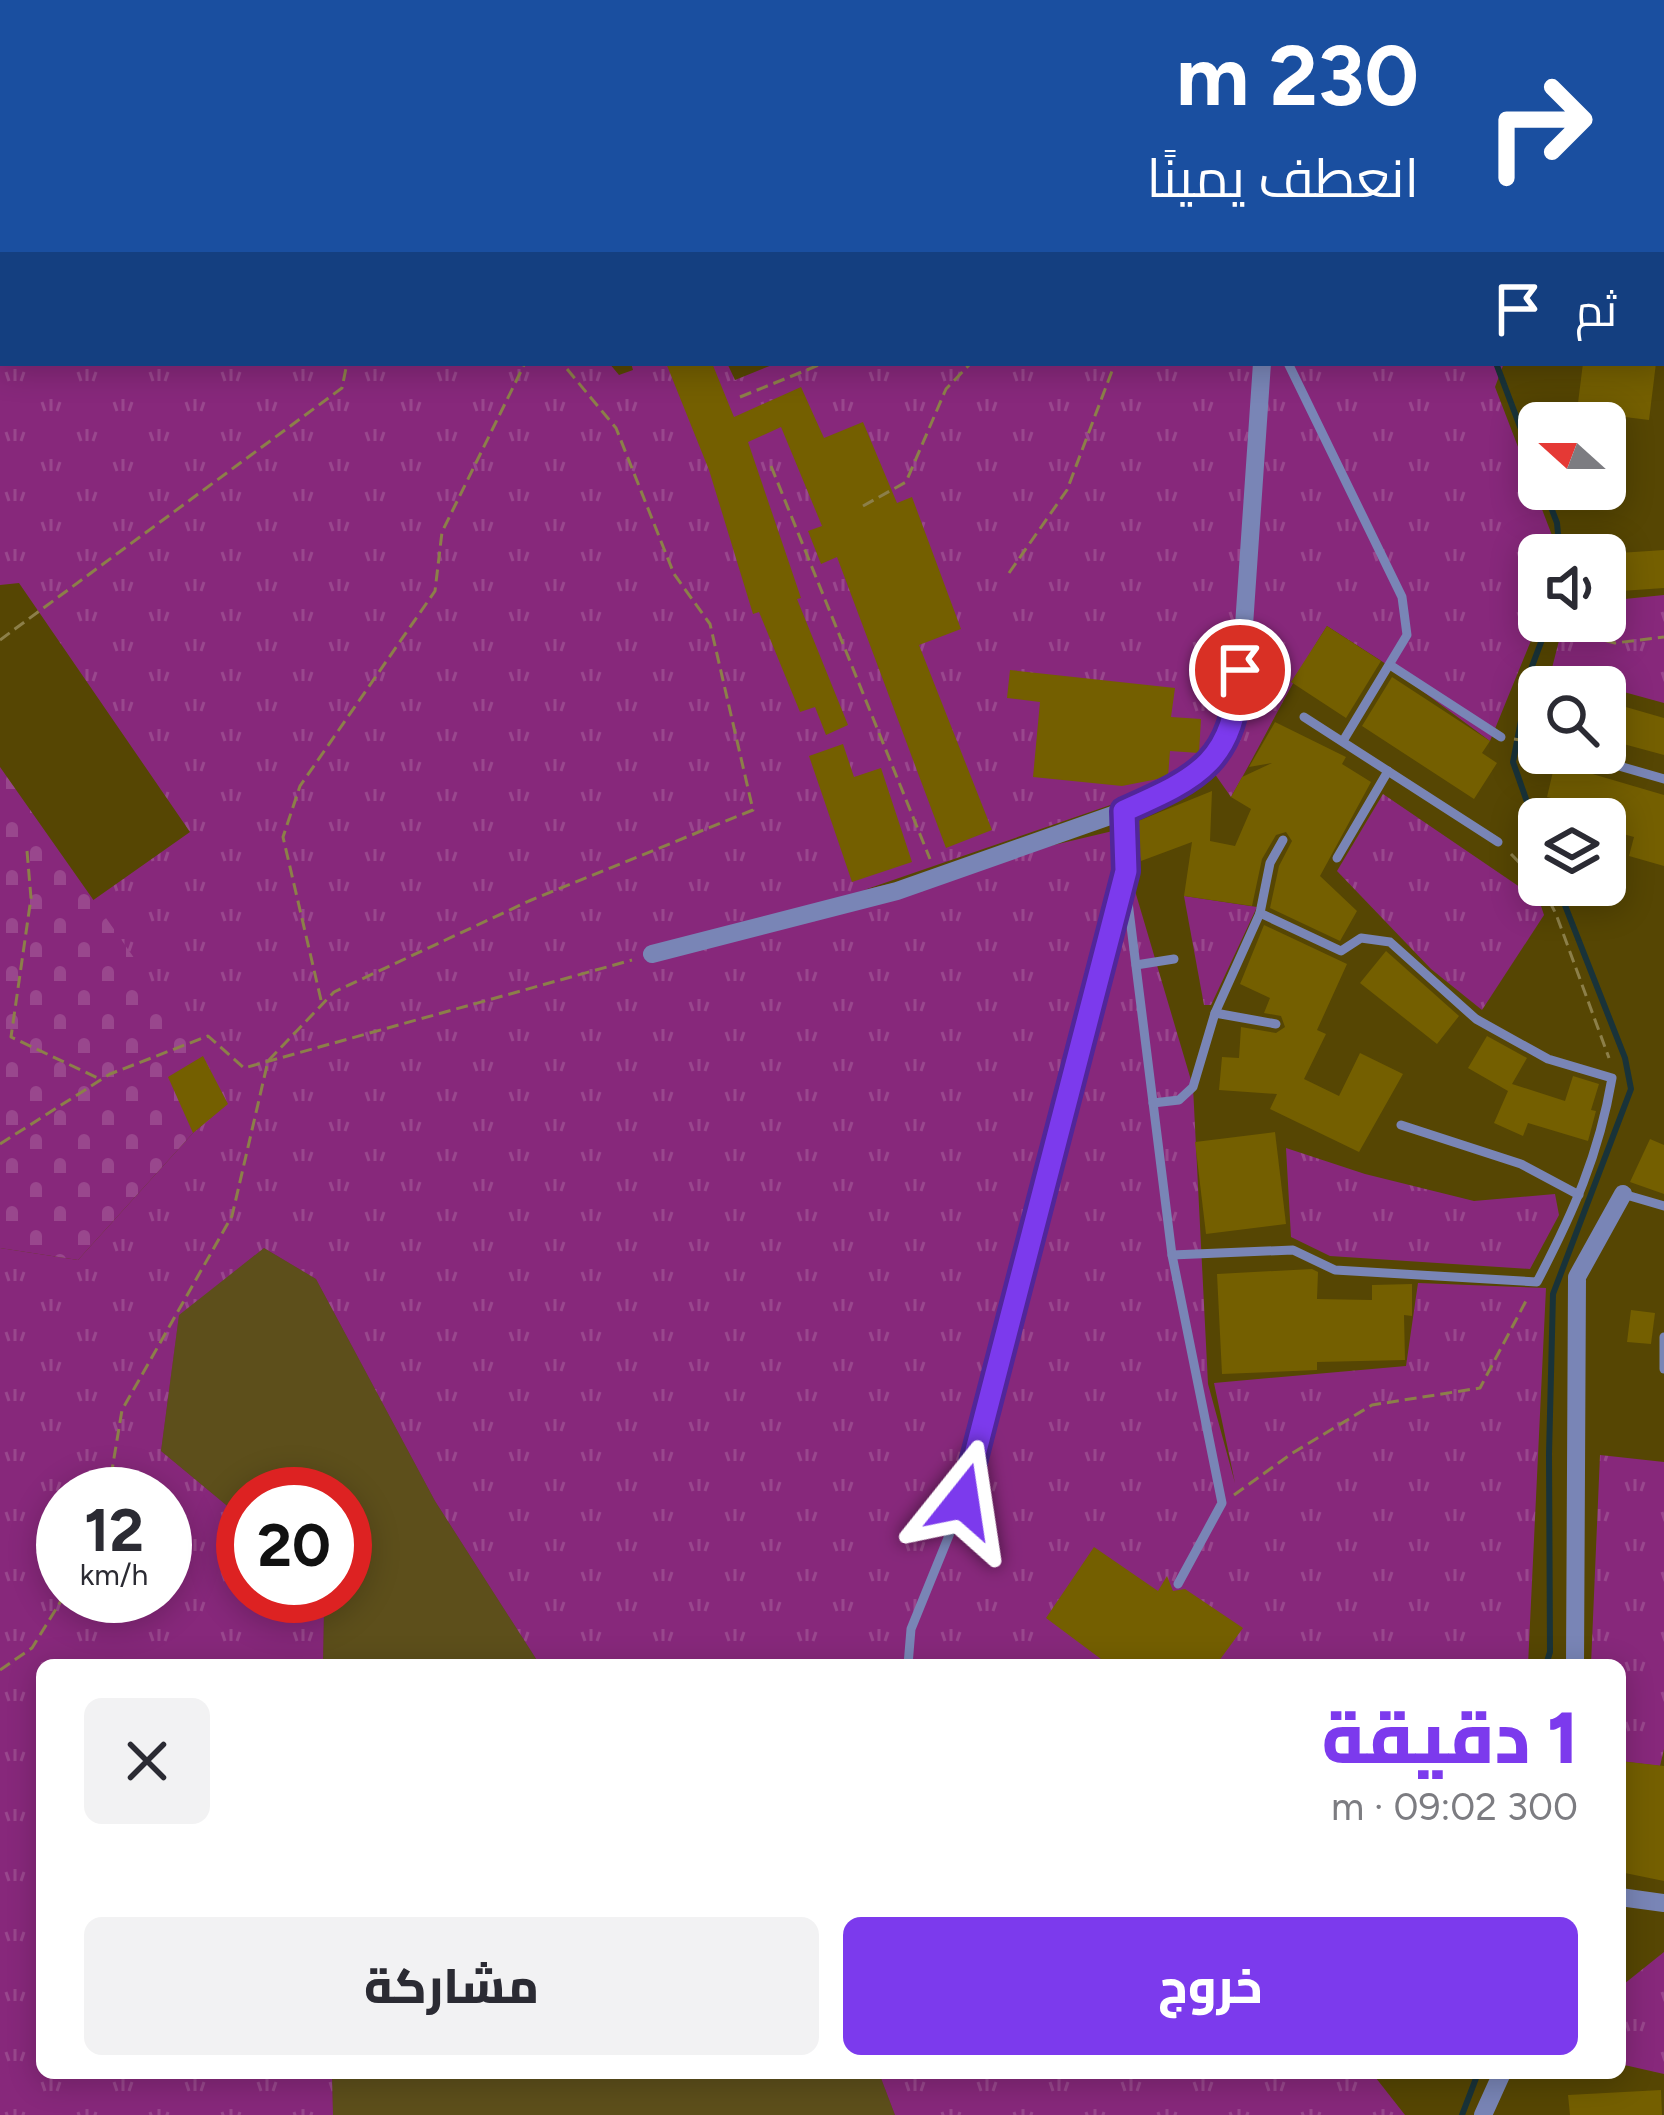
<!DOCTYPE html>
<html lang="ar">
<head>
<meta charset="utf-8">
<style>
  :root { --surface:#fff; --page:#f2f2f3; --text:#2b2b33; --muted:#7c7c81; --accent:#7c3aed }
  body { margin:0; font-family:Figtree,Cairo,sans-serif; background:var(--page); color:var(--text); direction:rtl; height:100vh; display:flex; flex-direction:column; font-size:45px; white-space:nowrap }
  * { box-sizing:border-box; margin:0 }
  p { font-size:39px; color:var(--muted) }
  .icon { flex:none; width:66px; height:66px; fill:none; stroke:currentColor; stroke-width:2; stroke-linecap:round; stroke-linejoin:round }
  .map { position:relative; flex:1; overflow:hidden; direction:ltr }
  .details { position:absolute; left:36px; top:1659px; width:1590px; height:420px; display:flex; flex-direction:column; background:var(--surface); border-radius:18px; box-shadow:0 6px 30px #0003; direction:rtl }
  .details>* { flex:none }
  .hud { position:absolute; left:0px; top:0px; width:1665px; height:366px; box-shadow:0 6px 30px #0003; direction:rtl; background:#1a4fa0; color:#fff; overflow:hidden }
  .needle { width:78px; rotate:291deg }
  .controls { position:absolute; left:1518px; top:402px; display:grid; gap:24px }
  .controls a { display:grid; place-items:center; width:108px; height:108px; border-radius:18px; background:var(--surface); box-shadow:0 6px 30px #0003; font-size:60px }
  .speed { position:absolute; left:36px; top:1467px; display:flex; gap:24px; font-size:60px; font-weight:700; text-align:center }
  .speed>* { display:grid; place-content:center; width:156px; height:156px; border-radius:50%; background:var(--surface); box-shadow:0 6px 30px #0003; line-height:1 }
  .speed small { font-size:30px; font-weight:400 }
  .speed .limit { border:18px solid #d22; background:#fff; color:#111 }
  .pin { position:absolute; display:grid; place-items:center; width:102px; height:102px; color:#fff; margin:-51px; border:6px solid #fff; border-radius:50%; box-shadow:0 3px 12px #0007 }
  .me { position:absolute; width:132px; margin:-66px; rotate:15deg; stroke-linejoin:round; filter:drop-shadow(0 0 9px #0008) }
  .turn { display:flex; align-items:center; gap:42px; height:252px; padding:0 48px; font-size:54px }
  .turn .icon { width:156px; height:156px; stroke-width:2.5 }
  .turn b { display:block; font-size:84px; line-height:102px }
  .then { display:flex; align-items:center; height:114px; padding:0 48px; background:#0003; gap:24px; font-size:45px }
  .round { display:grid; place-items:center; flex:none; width:126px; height:126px; border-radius:18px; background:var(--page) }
  .headline { display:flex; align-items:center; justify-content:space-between; height:204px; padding:0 48px }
  h1 { font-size:72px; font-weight:800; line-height:90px; color:var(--accent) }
  .action { display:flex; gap:24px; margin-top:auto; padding:24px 48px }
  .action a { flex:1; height:138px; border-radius:18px; background:var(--accent); color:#fff; font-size:48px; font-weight:800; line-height:138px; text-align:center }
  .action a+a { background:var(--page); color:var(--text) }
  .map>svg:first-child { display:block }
  .built { fill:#5d4f1b }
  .grass { fill:url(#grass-tufts); fill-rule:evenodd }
  .cemetery { fill:url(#cemetery-stones) }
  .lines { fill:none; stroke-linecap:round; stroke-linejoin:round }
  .stream { stroke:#193339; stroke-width:6 }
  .building { fill:#745f00 }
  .path { stroke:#8c7f49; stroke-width:3; stroke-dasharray:12 6; stroke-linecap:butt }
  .lane { stroke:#7985b6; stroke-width:9 }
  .street { stroke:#7985b6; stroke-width:18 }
  .highway { stroke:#d8def7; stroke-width:33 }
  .route-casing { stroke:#51269a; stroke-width:30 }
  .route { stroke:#7c3aed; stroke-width:21 }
</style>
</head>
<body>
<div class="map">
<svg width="1664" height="2115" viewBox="0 0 1664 2115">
  <defs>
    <pattern id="grass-tufts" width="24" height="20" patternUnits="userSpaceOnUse" patternTransform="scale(3)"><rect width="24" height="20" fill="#87287b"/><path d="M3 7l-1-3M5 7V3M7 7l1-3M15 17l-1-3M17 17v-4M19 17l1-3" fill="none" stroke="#99478d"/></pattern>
    <pattern id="cemetery-stones" width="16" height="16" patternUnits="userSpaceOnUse" patternTransform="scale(3)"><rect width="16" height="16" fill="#87287b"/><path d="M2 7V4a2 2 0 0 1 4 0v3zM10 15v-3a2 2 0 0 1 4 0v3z" fill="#99478d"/></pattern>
  </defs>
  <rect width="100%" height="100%" fill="#564603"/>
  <g class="built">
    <path d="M264,1248L316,1279L435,1501L540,1665H323L324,1611L311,1596H345V1494H243V1519L161,1451L179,1314Z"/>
    <path d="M332,2073H879L895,2115H333Z"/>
  </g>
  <g class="grass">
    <path d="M0,0H571L3,3V363H609L619,375L633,370L631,363H727L735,380L777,363H1504L1495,387L1553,538L1552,555H1539V621L1490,741L1383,662L1327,626C1291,682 1264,740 1231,797L1212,770L864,890L1117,830L1193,1087L1208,1384L1235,1483L1214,1383L1406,1366L1418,1283L1546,1288L1528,1665H540L435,1501L316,1279L264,1248L179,1315L161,1451L243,1519V1596H311L324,1610L323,1665H42V2073H332L333,2115H0V1248L78,1260L193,1133L227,1104L92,901L190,832L19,583L0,585ZM63,1494H165V1596H63Z"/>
    <path d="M1664,595V703L1551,672L1564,621H1605V601Z"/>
    <path d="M1383,794L1539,900L1544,915L1482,1010L1431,969L1337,871Z"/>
    <path d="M1184,896L1257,907L1211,1005H1204Z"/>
    <path d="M1286,1148L1365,1174L1474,1201L1555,1194L1559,1215L1530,1269L1330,1256L1291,1237Z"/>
    <path d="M1600,1455L1664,1462V1749L1660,1766L1620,1761V1665H1591Z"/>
    <path d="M1664,1952V2074L1620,2064L1624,1984Z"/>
    <path d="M879,2073H1372L1405,2115H895Z"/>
  </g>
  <path class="cemetery" d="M0,767L203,1056L228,1104L193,1133L78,1260L0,1248Z"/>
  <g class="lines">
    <g class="stream">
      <path d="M1440,3L1441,0"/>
      <path d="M1496,363L1539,477"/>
      <path d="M1544,489L1557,523L1560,555"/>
      <path d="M1539,836L1513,762L1531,669L1549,621"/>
      <path d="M1546,1665L1550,1652L1549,1454L1553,1294L1631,1089L1625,1058L1557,885"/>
      <path d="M1462,2115L1478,2073"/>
    </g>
  </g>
  <g class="building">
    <path d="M666,363H712L734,417L801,387L824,438L863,422L897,503L912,497L961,629L919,645L992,830L946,848L837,557L821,564L808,531L822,526L781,427L748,442L801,598L797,599L848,725L826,735L815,707L800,712L759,612L753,614L709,470Z"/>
    <path d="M1583,363H1656L1649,420L1577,411Z"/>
    <path d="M1664,550V588L1621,591L1619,553Z"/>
    <path d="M1327,626L1381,661L1346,718L1291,682Z"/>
    <path d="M1010,670L1175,688L1171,717L1201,719L1199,753L1170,751L1168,777L1122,786L1033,777L1040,702L1007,698Z"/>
    <path d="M1392,677L1490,741L1482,753L1497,763L1474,799L1362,726Z"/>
    <path d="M1605,701L1664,718V755L1605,739Z"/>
    <path d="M1275,722L1346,757L1342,764L1371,782L1320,876L1357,911L1340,941L1270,908L1279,866L1292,841L1286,832L1276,835L1262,859L1252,906L1184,896L1192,842L1141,861L1133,823L1212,791L1210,841L1235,846L1251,809L1231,797L1242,777L1272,763L1249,767Z"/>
    <path d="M843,744L854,777L881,768L912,862L852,882L809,756Z"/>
    <path d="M1555,763L1664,795V866L1629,856L1634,837L1605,829V819H1580L1583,806L1547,797Z"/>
    <path d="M1264,925L1347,964L1317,1030L1326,1034L1304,1079L1339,1096L1360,1053L1403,1074L1359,1152L1270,1109L1277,1094L1219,1090L1222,1057L1239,1058L1241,1027L1276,1033L1285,1027L1281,1016L1264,1013L1270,998L1240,984Z"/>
    <path d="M1386,951L1459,1016L1437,1044L1360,983Z"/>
    <path d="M1487,1036L1527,1058L1512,1084L1565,1101L1573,1076L1599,1084L1591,1110L1596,1111L1588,1141L1528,1123L1523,1136L1494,1123L1508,1091L1468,1068Z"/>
    <path d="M203,1056L228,1104L193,1133L168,1077Z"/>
    <path d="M1275,1132L1286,1224L1206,1234L1195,1142Z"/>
    <path d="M1650,1139L1664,1145V1194L1630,1182Z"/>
    <path d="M1312,1269L1318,1272L1317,1299L1372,1300V1285L1412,1284V1316L1404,1315L1405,1360L1317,1362V1370L1222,1374L1217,1274Z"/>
    <path d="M1631,1310L1655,1313L1651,1344L1627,1342Z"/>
    <path d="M1094,1547L1158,1591L1167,1576L1173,1591L1185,1589L1243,1628L1216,1665H1109L1046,1618Z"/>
    <path d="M1620,1761L1664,1766V1881L1620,1872Z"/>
    <path d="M1661,2090L1662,2115H1570L1568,2095Z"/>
  </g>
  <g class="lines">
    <g class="path">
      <path d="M369,0L370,3"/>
      <path d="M790,0L792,3"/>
      <path d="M1209,3L1216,0"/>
      <path d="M740,397L824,363"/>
      <path d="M771,466L930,859"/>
      <path d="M863,506L906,482L946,389L971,363"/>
      <path d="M1009,573L1067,490L1115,363"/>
      <path d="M1579,621L1584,635L1615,643L1664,637"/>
      <path d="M0,640L342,388L347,363"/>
      <path d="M1514,739L1539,743"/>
      <path d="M27,851L31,898L11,1037L100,1079"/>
      <path d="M1511,854L1539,883"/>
      <path d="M1541,885L1556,914L1609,1058"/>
      <path d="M321,1000L283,837L300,786L435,591L442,532L525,363"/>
      <path d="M0,1144L110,1074L208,1036L244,1068L632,960"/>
      <path d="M108,1494L122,1410L232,1216L268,1061L334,992L529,901L753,810L710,624L674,574L616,428L562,363"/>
      <path d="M1234,1495L1291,1454L1372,1405L1480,1388L1527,1299"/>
      <path d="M0,1670L32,1648L64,1596"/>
    </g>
    <g class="lane">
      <path d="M1288,363L1402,597L1407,635L1343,741"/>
      <path d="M1390,665L1501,737"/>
      <path d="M1304,717L1498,842"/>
      <path d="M1574,753L1664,779"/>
      <path d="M1124,811L1127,894L1172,1255L1222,1503L1178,1584"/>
      <path d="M1337,858L1388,771"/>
      <path d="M1136,965L1174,959"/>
      <path d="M1215,1013L1276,1024"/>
      <path d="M1153,1103L1179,1100L1193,1087L1215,1013L1260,913"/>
      <path d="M1401,1125L1521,1164L1579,1195"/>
      <path d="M1623,1194L1664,1206"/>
      <path d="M1172,1255L1293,1250L1335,1270L1537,1282C1573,1213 1599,1155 1612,1078L1548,1059L1476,1019L1390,942L1361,938L1341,951L1260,913L1270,863L1283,840"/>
      <path d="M1664,1337V1369"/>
      <path d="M908,1665L911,1629L963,1501L1126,871"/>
    </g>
    <g class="street">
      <path d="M1284,3L1287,0"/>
      <path d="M1662,66H1664"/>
      <path d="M652,954L897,891L1124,811L1184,784L1214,759L1238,713L1262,363"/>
      <path d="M1575,1665L1577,1277L1623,1194"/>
      <path d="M1620,1897L1664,1903"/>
      <path d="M1483,2115L1502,2073"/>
    </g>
    <g class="highway">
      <path d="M1487,0L1489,3"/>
      <path d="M1514,0L1516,3"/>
      <path d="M1662,205L1664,207"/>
      <path d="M1662,237L1664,239"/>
    </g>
  </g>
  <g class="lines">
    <defs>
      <path id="route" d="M963,1501L1126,871L1124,811C1201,777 1234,761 1240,670"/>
    </defs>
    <use href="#route" class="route-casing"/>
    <use href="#route" class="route"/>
  </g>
</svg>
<div class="controls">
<a><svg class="needle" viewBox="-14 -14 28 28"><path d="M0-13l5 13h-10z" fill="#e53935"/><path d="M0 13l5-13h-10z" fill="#7c7c81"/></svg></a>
<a><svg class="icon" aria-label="sound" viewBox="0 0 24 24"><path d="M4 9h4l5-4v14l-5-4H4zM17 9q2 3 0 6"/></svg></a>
<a><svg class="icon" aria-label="search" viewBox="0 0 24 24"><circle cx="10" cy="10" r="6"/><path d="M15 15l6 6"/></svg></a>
<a><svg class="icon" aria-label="layers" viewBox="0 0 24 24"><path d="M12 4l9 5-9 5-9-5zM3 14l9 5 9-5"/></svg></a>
</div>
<div class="speed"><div>12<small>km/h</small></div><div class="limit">20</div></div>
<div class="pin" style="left:1240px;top:670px;background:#d93025"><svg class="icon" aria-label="arrive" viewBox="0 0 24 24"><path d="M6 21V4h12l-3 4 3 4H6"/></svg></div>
<svg class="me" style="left:963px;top:1501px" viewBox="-20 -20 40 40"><path d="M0-17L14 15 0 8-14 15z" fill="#7c3aed" stroke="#fff" stroke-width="4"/></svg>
<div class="hud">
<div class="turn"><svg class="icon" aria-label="right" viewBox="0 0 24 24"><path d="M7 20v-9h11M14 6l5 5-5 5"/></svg><div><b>230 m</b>انعطف يمينًا</div></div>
<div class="then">ثم<svg class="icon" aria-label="arrive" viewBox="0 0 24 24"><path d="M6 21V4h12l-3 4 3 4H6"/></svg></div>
</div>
<section class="details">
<div class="headline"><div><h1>1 دقيقة</h1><p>300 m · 09:02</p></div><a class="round"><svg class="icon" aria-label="close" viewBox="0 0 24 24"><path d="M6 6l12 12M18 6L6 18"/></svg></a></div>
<div class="action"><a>خروج</a><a>مشاركة</a></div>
</section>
</div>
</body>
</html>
